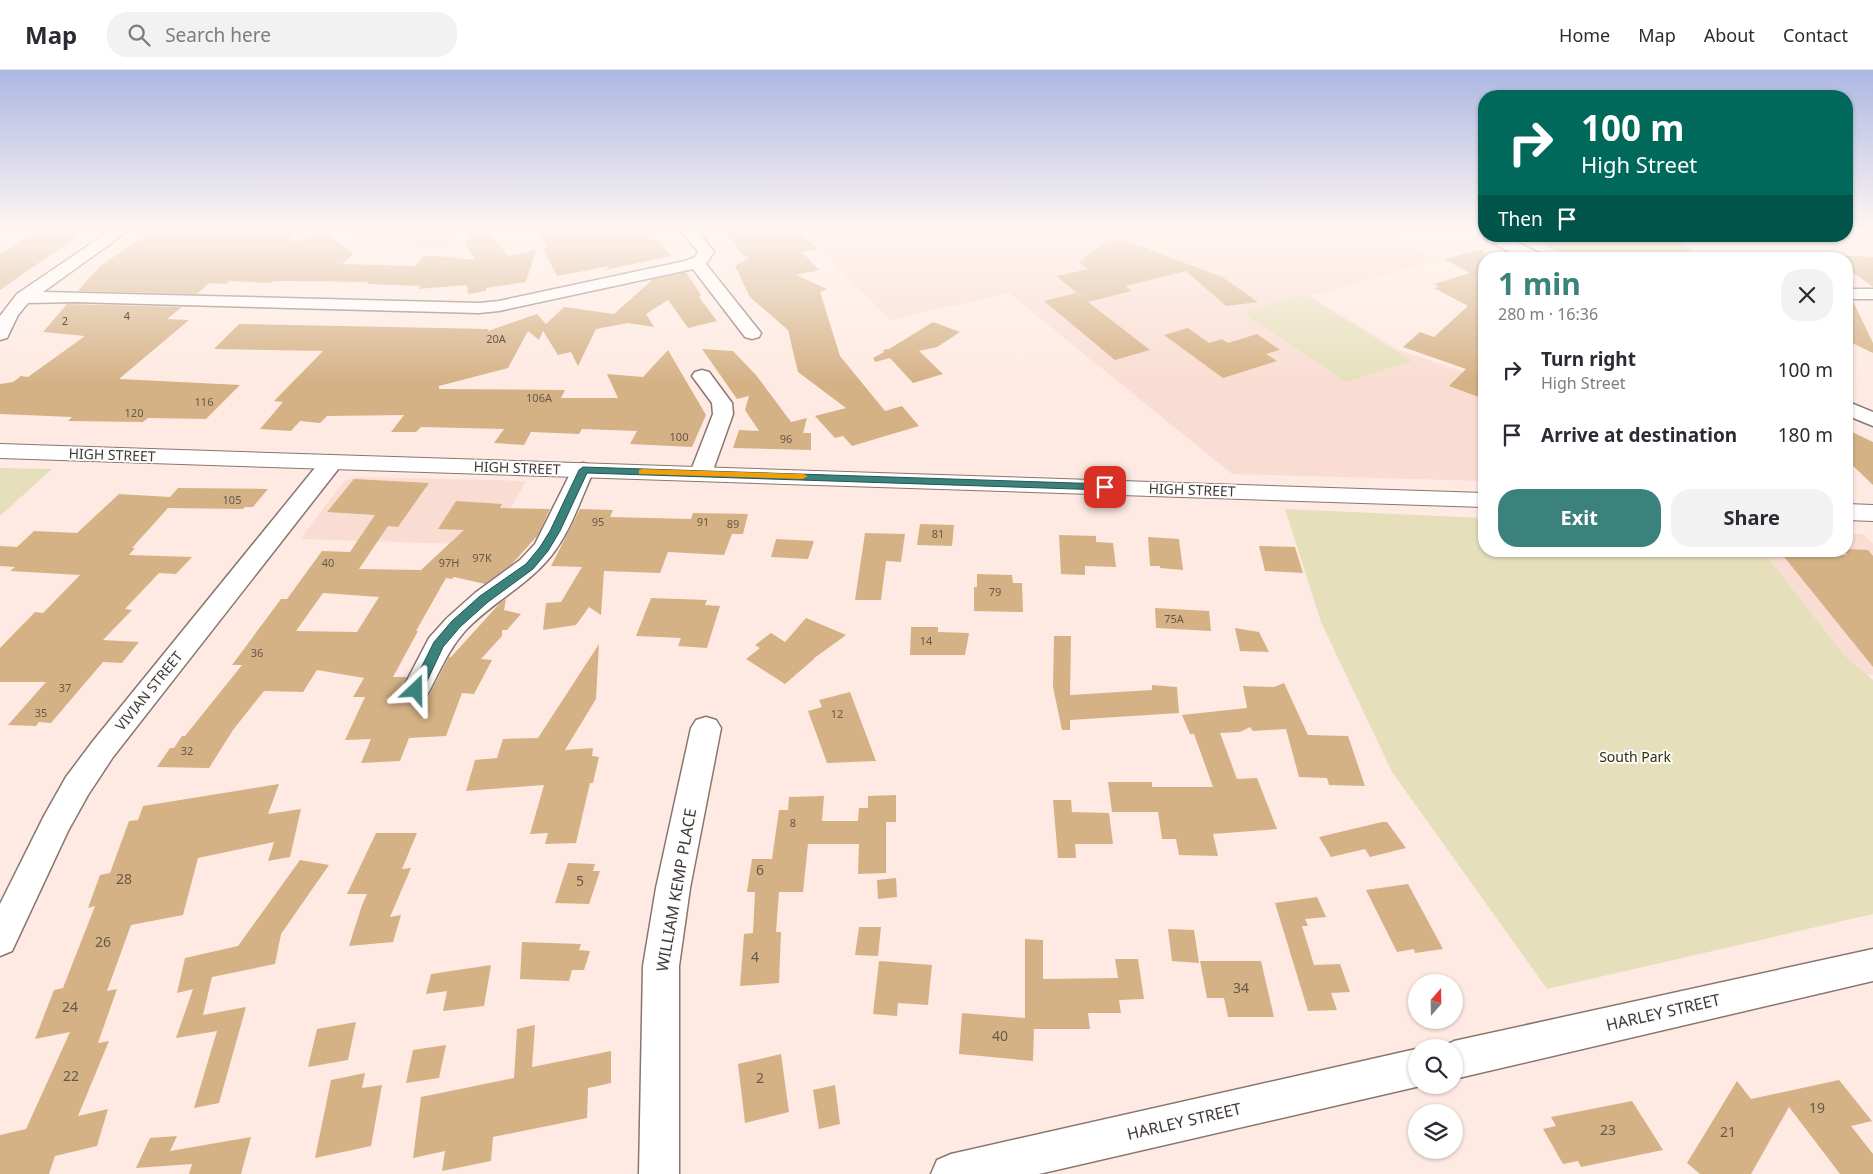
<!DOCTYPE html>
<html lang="en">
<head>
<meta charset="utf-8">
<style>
  :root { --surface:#fff; --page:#f2f2f3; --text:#2b2b33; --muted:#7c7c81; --line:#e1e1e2; --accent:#3b827c }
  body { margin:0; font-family:"Noto Sans",sans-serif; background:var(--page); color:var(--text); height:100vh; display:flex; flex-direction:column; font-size:19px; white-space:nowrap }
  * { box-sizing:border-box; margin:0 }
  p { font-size:16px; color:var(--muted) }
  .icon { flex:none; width:28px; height:28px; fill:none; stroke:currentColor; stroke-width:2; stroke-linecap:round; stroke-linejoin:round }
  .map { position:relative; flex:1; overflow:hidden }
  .panel { position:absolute; left:1478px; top:182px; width:375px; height:305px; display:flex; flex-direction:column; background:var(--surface); border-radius:20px; box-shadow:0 1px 4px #0004 }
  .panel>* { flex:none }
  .guide { position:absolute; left:1478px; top:20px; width:375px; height:152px; border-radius:20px; box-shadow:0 1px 4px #0004; background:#00695c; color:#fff; overflow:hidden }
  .needle { width:32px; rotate:20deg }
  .buttons { position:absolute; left:1408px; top:904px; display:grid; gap:10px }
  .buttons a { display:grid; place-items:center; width:55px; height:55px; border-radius:50%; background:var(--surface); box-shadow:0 1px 4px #0004; font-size:25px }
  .pin { position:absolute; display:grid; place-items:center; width:42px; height:42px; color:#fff; margin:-21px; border-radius:10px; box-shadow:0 2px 8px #0006 }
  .me { position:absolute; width:55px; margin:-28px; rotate:23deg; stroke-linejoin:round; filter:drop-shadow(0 0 4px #0008) }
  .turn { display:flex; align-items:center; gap:18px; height:105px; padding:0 20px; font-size:22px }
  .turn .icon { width:65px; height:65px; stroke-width:2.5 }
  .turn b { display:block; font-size:35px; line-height:42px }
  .then { display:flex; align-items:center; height:48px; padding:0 20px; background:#0003; gap:10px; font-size:19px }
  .round { display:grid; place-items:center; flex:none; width:52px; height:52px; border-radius:20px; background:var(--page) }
  .headline { display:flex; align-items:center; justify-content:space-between; height:85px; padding:0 20px }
  h1 { font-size:30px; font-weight:700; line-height:38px; color:var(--accent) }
  .primary-button { display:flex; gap:10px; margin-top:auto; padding:10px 20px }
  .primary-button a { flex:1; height:58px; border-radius:20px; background:var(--accent); color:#fff; font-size:20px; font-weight:700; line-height:58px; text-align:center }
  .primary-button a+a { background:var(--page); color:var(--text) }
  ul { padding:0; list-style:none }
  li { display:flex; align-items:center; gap:15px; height:65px; padding:0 20px }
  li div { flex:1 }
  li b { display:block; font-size:19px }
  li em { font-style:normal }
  header { display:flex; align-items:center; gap:30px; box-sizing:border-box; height:70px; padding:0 25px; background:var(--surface); border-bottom:1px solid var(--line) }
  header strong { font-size:24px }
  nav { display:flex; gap:28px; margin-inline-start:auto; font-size:18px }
  .search { width:350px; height:45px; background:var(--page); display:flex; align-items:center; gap:12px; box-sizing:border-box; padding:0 18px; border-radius:20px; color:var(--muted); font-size:19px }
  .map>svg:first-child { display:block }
  .built { fill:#f9ddd2 }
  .green { fill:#e5e0bb }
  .building { fill:#d5b286; fill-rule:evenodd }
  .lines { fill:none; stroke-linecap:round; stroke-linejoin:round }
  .minor-casing { stroke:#88766f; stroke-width:3 }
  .highway-casing { stroke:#88766f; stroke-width:2 }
  .minor { fill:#fff; fill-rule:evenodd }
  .highway { fill:#fff; fill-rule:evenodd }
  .route { fill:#3b827c; stroke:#265451 }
  .slow { fill:#f59e0b }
  .labels { text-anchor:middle; stroke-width:4; stroke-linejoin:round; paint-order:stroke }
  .number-label { font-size:11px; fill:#66584a }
  .street-label { font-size:14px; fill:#413a36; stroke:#fcfcfc }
  .park-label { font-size:14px; fill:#332d01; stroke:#fcfcfc }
  .near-number-label { font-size:14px; fill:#66584a }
  .near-street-label { font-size:16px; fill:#413a36; stroke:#fcfcfc }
</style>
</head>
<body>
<header>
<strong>Map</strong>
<div class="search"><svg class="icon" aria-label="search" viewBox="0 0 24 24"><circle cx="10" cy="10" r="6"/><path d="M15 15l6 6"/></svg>Search here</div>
<nav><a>Home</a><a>Map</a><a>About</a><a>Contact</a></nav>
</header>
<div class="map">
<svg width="1873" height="1104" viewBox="0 0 1873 1104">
  <rect width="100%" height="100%" fill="#feeae2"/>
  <g class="built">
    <path d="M799,158H1112L1123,165L1152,158H1378L1438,190L1310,226L1396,279L1484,309V411L1232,404L1009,223L890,250Z"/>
    <path d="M1846,158H1873V182L1519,175L1501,166H1846Z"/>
    <path d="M357,407L526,411L490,475L300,469L344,411Z"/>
    <path d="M1846,464H1863L1873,474V605H1867L1844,585L1763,481H1846Z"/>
  </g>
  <g class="green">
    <path d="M359,158H453L448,179L351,173Z"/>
    <path d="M1305,225L1412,291L1346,312L1242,242Z"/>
    <path d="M0,398L52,399L0,446Z"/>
    <path d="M1285,439L1484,448V481H1763L1844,585L1873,610V844L1547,919L1392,702L1321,552Z"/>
  </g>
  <g class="building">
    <path d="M40,158H84L79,161H85L0,220V184Z"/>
    <path d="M157,158L294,160L292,172L326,162L353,184L342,194L415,196L424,186H439L476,190L463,172L470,170L461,158H486L508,186L536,180L526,212L486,218V221L468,224L467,215L418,219L421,216L367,214L369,212L288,211H274L271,213L229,211L226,214L209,213L197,224L78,221L100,196Z"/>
    <path d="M532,158H631L635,166L646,164L650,170L657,169L671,186L605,200L610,196L557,206L543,179L548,178Z"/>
    <path d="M723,158H797L817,179L802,182L819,200L796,205L827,219L820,222L840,286L885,341L902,336L919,356L852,376L843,366L835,368L815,346L846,338L798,302L788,260L750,227L735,196L749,187L742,184Z"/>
    <path d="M1524,166H1638L1678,171L1703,189H1574Z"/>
    <path d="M1124,170L1222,207L1258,232L1226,236L1186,201L1125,216L1132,221L1088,232L1150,280L1115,290L1044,231L1076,223L1085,229L1056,206L1088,199L1079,192L1103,173Z"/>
    <path d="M1484,179V329L1449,316L1466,299L1403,277L1420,262L1434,267L1468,236L1434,218L1439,217L1434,214L1470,203L1444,189Z"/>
    <path d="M1831,185L1873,187V217L1846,197V189H1836Z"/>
    <path d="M686,202L701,225L699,227L717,251L688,258L668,230L646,244L654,257L628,253L596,259L578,296L571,282L558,285L543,261L539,270L528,261L508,298L439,316V319L565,320L561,328H618L607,304L643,307L668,280L706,345L692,377L630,374L637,361L582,359L579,364L531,362L524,375L494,373L504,359L421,357L416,362H391L404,345L327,346L320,353L300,351L291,361L260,359L283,332L274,331L323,281L214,279L239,254L488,259V261L537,244L546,254L564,237L614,244L653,209Z"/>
    <path d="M1846,231H1853L1873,273V283L1846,270Z"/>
    <path d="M67,234L182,237L167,249L189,250L119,309L240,315L206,349L148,348L143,352L68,351L72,347L0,344V314L13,312L21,306L28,307L85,266L43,262Z"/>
    <path d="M933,252L960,262L937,277L919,281L943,304L913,313L890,288L875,292L873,288L884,282L883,280L889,279Z"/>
    <path d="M1188,258L1209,273L1222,269L1228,273L1257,264L1280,280L1266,284L1277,291L1223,308L1164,265Z"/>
    <path d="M702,279L733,281L756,305L791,352L807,348L803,363H811V380L733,378L739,360L759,361L745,340L749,326L737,329Z"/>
    <path d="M1846,359L1873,372V415L1846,389Z"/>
    <path d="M354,409L429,413L398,457L388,456L359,499L421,500L464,460L438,459L456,431L502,434L500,438L550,439L538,465L511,495L485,514L454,507L452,509L446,508L416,561H418L393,607H407L400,619L405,629L415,632L427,629L449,587H451L500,533L506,529L504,540L521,544L507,560H502V566L481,589L492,590L474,624L462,623L446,666L409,668L400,691L361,693L371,669L345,670L365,627H353L364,608L317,600L303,622L264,621L233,660L209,698L157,697L170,678H174L182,666H185L242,595H232L281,529H287L322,481L350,482L375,445L327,442ZM323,523L379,527L357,562L296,561Z"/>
    <path d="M178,418L268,419L253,437H245L243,439L168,438L132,478H135L129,485L192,487L176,504L159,503L125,539L132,540L103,570L139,572L122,593L103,592L51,653L39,652L36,656L8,655L46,612H0V578L35,542L43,543L80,505L10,501L15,497L0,496V476L17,477L34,461L77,463L119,424L170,427Z"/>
    <path d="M580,439L613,440L610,447L691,449L693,443L748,444L743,464H732L724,485L668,482L660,503L604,501L601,545L589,537L576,555L543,560L546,533L561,532L582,497L551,496Z"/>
    <path d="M920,454L954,455L952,476L917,475Z"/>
    <path d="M865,463L905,464L901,492L886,491L881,530H855Z"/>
    <path d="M1059,465L1096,466V472L1113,473L1116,497L1085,496V505L1061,504Z"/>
    <path d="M1148,467L1179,469L1183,500L1160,498V496H1150Z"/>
    <path d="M776,469L814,471L808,489L771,487Z"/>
    <path d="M1259,476L1295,477L1303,503L1265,501Z"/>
    <path d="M1846,479L1868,480L1873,486V597L1781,483L1847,485L1844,481H1846Z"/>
    <path d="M977,504L1012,505L1013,513H1022L1023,542L974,541V517H977Z"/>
    <path d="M651,528L707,530L705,535L720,536L707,578L678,576L681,568L636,566Z"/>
    <path d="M1155,538L1209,541L1211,561L1156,558Z"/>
    <path d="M806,548L846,565L813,589H814L785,614L746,589L760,578L755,575L771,563L785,572Z"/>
    <path d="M911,557H938V562L969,563L965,585H910Z"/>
    <path d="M1235,558L1259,562L1269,582L1240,581Z"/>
    <path d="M1054,566H1071L1070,625L1152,620V615L1177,617L1179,643L1070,650V660H1062L1053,617Z"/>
    <path d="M599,574L596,629L565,680L593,678L592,686L599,687L593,713H590L576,773L545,774L548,763L530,764L544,715L466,721L475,690L497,688L503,669L538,668Z"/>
    <path d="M1284,613L1308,665L1348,666L1365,716L1329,715L1327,708L1299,707L1286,659L1253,661L1250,657L1240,662L1220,663L1237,709L1257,708L1277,759L1213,764L1218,786L1179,785L1176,769H1162L1158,742H1112L1108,712H1152V717H1213L1194,664H1190L1182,645L1247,638L1243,616L1274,617Z"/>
    <path d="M850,622L876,691L827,693L808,641L822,637L819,630Z"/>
    <path d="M279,714L268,744L301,739L290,787L268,791L274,772L198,788L183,845L131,855L107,921L117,919L98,973L109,971L78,1046L108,1039L97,1076L55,1086L49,1104H0V1065L26,1059L70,962L35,969L54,920L63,918L95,836L88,838L100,805L110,803L129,751L138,750L143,736Z"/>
    <path d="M896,725V752H886V803L858,804L859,774H808L803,822H779L776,862H781L779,913L740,916L744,864L753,863L755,822H747L752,789H772L779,740H788L789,727L824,726L822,751H858L859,738H868V726Z"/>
    <path d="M1053,730H1071L1072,742L1109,743L1113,774H1075L1076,788H1058Z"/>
    <path d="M1382,752H1387L1406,778L1370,787L1365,779L1331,787L1319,767Z"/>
    <path d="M376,763H417L402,799L411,798L390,847L401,845L393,872L349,876L362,835L367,824H347Z"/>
    <path d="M300,790L329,795L281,864L275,894L212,907L203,945L246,937L219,1033L194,1038L217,961L176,968L193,919L177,923L185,888L238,876Z"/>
    <path d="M568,793L595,794L593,801H600L589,834L555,833Z"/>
    <path d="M896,808L897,827L878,829L877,810Z"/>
    <path d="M1408,814L1443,879L1415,883L1414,879L1397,882L1366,820Z"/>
    <path d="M1317,827L1326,847L1305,849L1308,856H1302L1314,895L1340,894L1350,922L1331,923L1337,940L1308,941L1275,833Z"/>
    <path d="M859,857H881L878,886L855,885Z"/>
    <path d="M1168,859L1194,860L1199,893L1172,891Z"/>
    <path d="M1025,869L1043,870V909L1118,908L1115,889H1138L1144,929L1119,930L1121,943H1088L1090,959H1034L1033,991L959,984L962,943L1025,948Z"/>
    <path d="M522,872L581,874L579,880L590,881L584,900H572L569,911L520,909Z"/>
    <path d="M879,891L932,895L928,935L898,933L897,946L873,944Z"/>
    <path d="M1200,891H1261L1274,947H1228L1224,928H1207Z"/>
    <path d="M491,895L484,936L443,941L447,921L426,924L431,904Z"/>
    <path d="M356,952L348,990L308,997L317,959Z"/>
    <path d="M535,955L532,997L611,981V1013L588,1018L587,1048L493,1067L491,1091L442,1101L445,1081L413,1088L421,1027L514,1008L517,959Z"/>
    <path d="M446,975L439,1008L406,1013L413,980Z"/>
    <path d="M781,984L789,1042L745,1053L738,994Z"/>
    <path d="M365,1003L362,1018L382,1015L371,1076L315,1088L331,1010Z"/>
    <path d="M1839,1010L1872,1051L1851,1056L1873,1084V1104H1840L1789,1037L1751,1104H1700L1687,1093L1737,1011L1751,1029Z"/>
    <path d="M835,1015L840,1054L819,1059L813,1020Z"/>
    <path d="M1632,1031L1663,1080L1581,1097L1578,1091L1563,1094L1543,1059L1556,1056L1551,1047Z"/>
    <path d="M177,1066L170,1081L251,1067L241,1104H189L192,1094L136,1098L150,1068Z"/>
  </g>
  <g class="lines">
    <defs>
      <g id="minor">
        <path d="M114,158H132L43,222L479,233L499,231L685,191L695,187L698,182L679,158H696L714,182L706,194L761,263L759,267L752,269L745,267L693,199L499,241L479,243L74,232L28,233L18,245L7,268L0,270V246L17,224Z"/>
        <path d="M1484,165L1504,166L1543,185L1545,189H1523L1485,169Z"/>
        <rect x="1846" y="219" width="27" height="10"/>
        <path d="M702,300L709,302L729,329L732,333L733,344L712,403L709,408L701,410L693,408L690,403L713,344L712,333L692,306L695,302Z"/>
        <path d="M1846,331L1873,342V356L1846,345Z"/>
        <path d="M331,386L339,388L342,393L339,398L113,687L88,725L68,761L12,881L0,886V834L44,746L66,707L93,671L323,388Z"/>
        <path d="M583,393L591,395L594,400C581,428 571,461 551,486C527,516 491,533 465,561C447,581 439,604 426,627L416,630L406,627L402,620L429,568L447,548L475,523L520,490L535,474L572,400L575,395Z"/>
        <path d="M706,647L716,650L721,658L690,818L679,896V1104H639L643,896L656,818L691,658L696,650Z"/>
        <path d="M1873,879V911L1454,1009V978H1440L1454,971Z"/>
        <path d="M1416,979V1015H1421L1416,1017L1039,1104H931L937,1090L951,1084Z"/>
      </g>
      <g id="highway">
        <path d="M0,374L1484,423V437L0,388Z"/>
        <path d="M1846,434L1873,435V451L1846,450Z"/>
      </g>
    </defs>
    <use href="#minor" class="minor-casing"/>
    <use href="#highway" class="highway-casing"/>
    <use href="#minor" class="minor"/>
    <use href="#highway" class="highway"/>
  </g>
  <linearGradient id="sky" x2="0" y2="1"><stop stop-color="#acb7e2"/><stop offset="0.51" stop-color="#fff6f2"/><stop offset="1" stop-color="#fff6f2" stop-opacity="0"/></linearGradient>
  <rect width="1873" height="312" fill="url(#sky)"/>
  <path class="route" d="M583,397L1105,414L1110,417L1105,420L587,403L560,461L548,481L533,499L488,532L460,557L443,577L421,624H412L410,620L434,572L452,551L480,526L526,494L540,477L550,461L579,400Z"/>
  <path class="slow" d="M642,399L803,404L808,406L803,409L639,404V400Z"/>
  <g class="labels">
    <g class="number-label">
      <text x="127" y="250">4</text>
      <text x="65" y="255">2</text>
      <text x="496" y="273">20A</text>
      <text x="539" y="332">106A</text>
      <text x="204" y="336">116</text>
      <text x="134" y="347">120</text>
      <text x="679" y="371">100</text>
      <text x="786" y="373">96</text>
      <text x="232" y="434">105</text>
      <text x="598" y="456">95</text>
      <text x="703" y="456">91</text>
      <text x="733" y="458">89</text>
      <text x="938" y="468">81</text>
      <text x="482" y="492">97K</text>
      <text x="328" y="497">40</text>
      <text x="449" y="497">97H</text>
      <text x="995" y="526">79</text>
      <text x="1174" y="553">75A</text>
      <text x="926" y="575">14</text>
      <text x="257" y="587">36</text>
      <text x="65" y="622">37</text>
      <text x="41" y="647">35</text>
      <text x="837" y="648">12</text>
      <text x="187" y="685">32</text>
      <text x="793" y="757">8</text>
    </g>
    <g class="street-label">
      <text transform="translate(112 385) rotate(2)" y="5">HIGH STREET</text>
      <text transform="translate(517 398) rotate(2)" y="5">HIGH STREET</text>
      <text transform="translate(1192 420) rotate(2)" y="5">HIGH STREET</text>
      <text transform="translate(149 621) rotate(-51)" y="5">VIVIAN STREET</text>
    </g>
    <g class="park-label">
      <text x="1635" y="692">South Park</text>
    </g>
    <g class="near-number-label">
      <text x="760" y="805">6</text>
      <text x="124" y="814">28</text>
      <text x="580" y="816">5</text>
      <text x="103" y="877">26</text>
      <text x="755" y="892">4</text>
      <text x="1241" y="923">34</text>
      <text x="70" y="942">24</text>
      <text x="1000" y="971">40</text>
      <text x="71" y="1011">22</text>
      <text x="760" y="1013">2</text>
      <text x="1817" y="1043">19</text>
      <text x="1608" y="1065">23</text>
      <text x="1728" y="1067">21</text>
    </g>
    <g class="near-street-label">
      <text transform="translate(676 820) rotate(-80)" y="6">WILLIAM KEMP PLACE</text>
      <text transform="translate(1663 942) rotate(-13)" y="6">HARLEY STREET</text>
      <text transform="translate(1184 1051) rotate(-13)" y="6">HARLEY STREET</text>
    </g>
  </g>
</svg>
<div class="buttons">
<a><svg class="needle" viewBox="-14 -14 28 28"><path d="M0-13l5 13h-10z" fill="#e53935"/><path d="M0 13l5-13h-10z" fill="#7c7c81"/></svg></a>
<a><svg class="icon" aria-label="search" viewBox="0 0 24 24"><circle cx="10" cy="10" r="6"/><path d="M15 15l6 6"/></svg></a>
<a><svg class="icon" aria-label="layers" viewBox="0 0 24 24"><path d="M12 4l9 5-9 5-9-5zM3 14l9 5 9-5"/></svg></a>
</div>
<div class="pin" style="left:1105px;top:417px;background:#d93025"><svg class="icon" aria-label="arrive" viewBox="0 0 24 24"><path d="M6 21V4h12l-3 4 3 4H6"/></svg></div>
<svg class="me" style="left:416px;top:620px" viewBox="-20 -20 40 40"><path d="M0-17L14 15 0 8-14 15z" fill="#3b827c" stroke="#fff" stroke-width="4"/></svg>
<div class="guide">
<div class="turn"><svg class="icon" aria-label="right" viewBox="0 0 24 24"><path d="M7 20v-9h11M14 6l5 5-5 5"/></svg><div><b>100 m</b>High Street</div></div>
<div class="then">Then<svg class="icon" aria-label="arrive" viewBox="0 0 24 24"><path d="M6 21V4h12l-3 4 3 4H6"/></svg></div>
</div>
<section class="panel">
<div class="headline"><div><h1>1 min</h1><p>280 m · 16:36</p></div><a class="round"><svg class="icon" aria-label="close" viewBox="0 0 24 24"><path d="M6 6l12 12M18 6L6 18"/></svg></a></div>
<ul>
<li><svg class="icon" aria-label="right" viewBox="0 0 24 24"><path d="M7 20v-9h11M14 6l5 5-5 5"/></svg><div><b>Turn right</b><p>High Street</p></div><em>100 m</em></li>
<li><svg class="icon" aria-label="arrive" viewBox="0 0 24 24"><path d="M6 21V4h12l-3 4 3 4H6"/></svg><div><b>Arrive at destination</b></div><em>180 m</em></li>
</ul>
<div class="primary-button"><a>Exit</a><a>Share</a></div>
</section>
</div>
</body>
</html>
